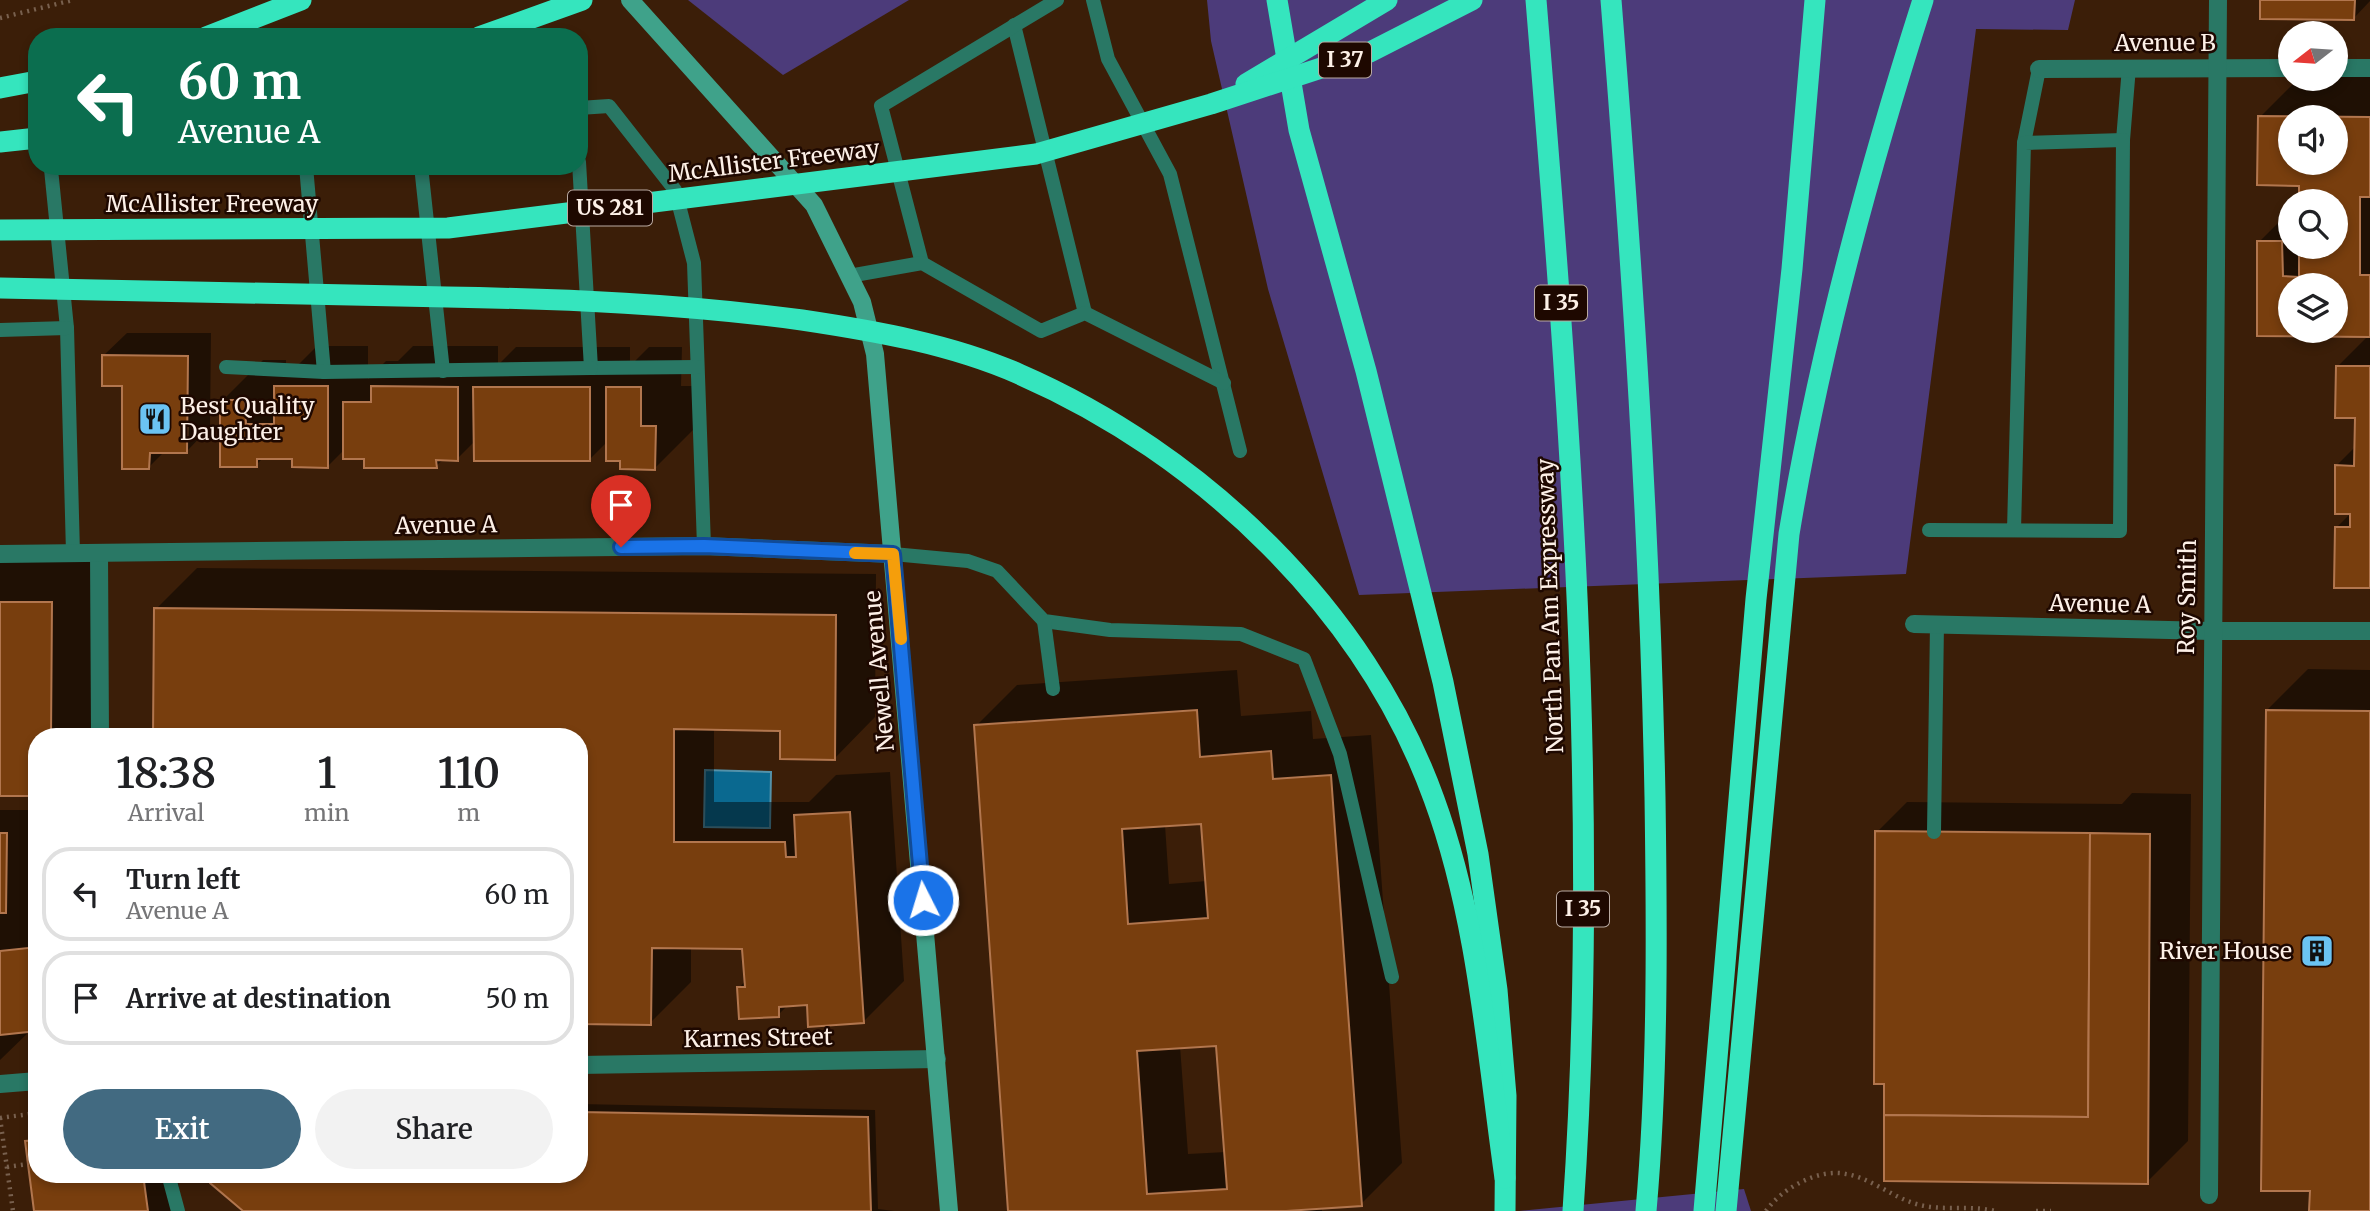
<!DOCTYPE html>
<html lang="en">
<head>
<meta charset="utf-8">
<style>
  :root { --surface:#fff; --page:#f2f2f2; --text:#202124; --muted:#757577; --line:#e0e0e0; --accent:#426a81 }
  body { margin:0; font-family:Merriweather,serif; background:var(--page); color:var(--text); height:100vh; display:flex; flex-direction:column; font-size:26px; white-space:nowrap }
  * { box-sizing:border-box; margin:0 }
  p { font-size:23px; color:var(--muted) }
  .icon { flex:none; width:38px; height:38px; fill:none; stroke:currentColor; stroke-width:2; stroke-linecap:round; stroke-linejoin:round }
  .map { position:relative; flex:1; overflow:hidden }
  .side { position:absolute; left:28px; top:728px; width:560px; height:455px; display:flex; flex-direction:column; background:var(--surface); border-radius:28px; box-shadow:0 4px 10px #0003 }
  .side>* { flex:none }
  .top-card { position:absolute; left:28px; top:28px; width:560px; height:147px; border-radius:28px; box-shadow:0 4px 10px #0003; background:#0b6e4f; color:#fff; overflow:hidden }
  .needle { width:46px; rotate:253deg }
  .fabs { position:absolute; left:2278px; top:21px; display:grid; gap:14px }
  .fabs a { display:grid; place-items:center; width:70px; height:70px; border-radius:50%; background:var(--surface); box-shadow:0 4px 10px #0003; font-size:35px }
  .pin { position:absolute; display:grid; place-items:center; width:60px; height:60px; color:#fff; margin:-72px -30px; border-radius:50% 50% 50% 0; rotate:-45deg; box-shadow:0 0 7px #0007 }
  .pin .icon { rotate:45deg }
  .me { position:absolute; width:77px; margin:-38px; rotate:355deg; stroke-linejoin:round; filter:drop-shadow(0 0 5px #0008) }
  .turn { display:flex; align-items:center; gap:24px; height:147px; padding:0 35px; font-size:32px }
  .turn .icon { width:91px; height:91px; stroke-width:2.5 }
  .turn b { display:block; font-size:49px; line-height:60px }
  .eta { display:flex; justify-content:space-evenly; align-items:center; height:119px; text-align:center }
  .eta b { font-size:42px; font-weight:600; line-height:49px }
  .button { display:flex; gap:14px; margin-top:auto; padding:14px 35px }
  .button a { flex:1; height:80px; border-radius:42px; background:var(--accent); color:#fff; font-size:28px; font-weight:600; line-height:80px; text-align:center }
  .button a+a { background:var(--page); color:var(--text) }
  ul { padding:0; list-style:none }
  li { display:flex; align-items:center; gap:21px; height:94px; margin:0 14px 10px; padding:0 21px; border:4px solid var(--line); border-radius:28px }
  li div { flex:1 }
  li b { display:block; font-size:26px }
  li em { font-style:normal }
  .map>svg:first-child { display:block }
  .green { fill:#4c3b7a }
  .water { fill:#0a6990; stroke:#5392aa; stroke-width:2 }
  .shadow { fill:#0007; fill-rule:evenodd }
  .building { fill:#783e0e; stroke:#b2764e; stroke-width:2; fill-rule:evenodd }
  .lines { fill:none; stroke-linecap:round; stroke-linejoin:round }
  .path { stroke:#78604e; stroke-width:4.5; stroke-dasharray:2 5; stroke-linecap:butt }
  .service { stroke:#297865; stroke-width:14 }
  .pedestrian { stroke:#297865; stroke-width:18 }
  .minor { stroke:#297865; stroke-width:18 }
  .secondary { stroke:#3fa28a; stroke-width:18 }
  .motorway { stroke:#35e5be; stroke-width:21 }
  .motorway-bridge { stroke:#35e5be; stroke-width:21 }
  .route-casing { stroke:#114b97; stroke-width:18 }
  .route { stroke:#1a73e8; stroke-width:12 }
  .slow { stroke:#f59e0b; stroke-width:12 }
  .labels { text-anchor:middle; stroke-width:5; stroke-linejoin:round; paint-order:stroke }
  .shield { fill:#1e0800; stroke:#baaaa2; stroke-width:2 }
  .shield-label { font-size:21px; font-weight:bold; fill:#fdf0e7 }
  .street-label { font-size:23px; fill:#fdf0e7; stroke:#1e0800 }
  .poi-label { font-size:23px; fill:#fdf0e7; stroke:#1e0800; text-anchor:start }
</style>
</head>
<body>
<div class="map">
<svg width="2370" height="1211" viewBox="0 0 2370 1211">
  <rect width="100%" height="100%" fill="#3b1e08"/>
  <g class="green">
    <path d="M688,0H909L783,75Z"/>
    <path d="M1207,0H2075L2068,30L1976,29L1906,574L1359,595L1268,289L1211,41Z"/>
    <path d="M1744,1189L1751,1211H1519Z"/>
  </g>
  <path class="water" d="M705,770L771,772L770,828L704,827Z"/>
  <g class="shadow">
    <path d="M2262,0H2370V1L2354,18Z"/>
    <path d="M2336,76L2370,77V587L2336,528L2352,512L2336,466L2356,446V416L2337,367L2369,335L2258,334L2259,242L2291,210V247H2336V201H2299L2301,184L2260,117L2298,79ZM2291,117H2336V163H2291ZM2291,285H2336V331H2291Z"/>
    <path d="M127,333H211L210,427L187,451H165L149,467L124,384L103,356Z"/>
    <path d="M317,346H368V379L386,361H398L413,346H498V365L516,347H630V366L649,347H682L681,386H696V427L655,468L622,459L608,441L590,459L476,440L457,459H444L436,466L366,457L345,449L328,466L294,458H263L256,465L222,401L263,360H286V377Z"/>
    <path d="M0,561L92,562L103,737H37L0,794Z"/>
    <path d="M197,568L876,574L875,717L835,758L782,729L714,728V802H809L836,775L890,772L904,981L863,1022L808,1003L789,1004L778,1015L739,988L746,980L744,948L691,947V982L650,1023L579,737L156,609Z"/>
    <path d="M2308,669L2370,670V1211H2311L2267,710Z"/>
    <path d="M1237,670L1241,716L1311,711L1313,739L1371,735L1402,1163L1361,1204L1322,1207V1211H1010L976,726L1017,685ZM1203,822L1207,881L1169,884L1165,825ZM1218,1044L1226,1152L1188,1154L1180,1046Z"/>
    <path d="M2132,793L2191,794L2188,1141L2147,1182L1886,1115L1877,832L1907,802L2122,804Z"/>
    <path d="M0,810H30L29,885L36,884L37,891V1029H32L0,1060Z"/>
    <path d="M579,1104L875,1110L878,1209L894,1211H247L579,1174Z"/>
    <path d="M37,1132V1174H177L182,1211H36L27,1142Z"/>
  </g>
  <g class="building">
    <path d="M2260,0H2355L2354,20L2260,19Z"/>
    <path d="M2258,116L2370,117V197H2360V275H2370V337L2257,336V241H2282L2283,276L2299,277V247H2336V201H2299V186L2257,185ZM2291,117H2336V163H2291ZM2291,285H2336V331H2291Z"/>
    <path d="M102,355L188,356L187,453H150L149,469H122V386H102Z"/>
    <path d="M2336,366H2370V588H2334L2335,527H2350V514H2335V465L2354,466L2355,418H2335Z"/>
    <path d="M274,386H328V468L292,467V459H257V467H220V400H245L246,424H274Z"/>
    <path d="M371,386L458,387V461L436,460L437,468H364V459H343V402H371Z"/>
    <path d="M473,387H590V461H474Z"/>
    <path d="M606,387H641V426H656L655,470L620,469V461H606Z"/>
    <path d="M0,602H52L51,737H37V796H0Z"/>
    <path d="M154,608L836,615L835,760L780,759V731L674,729V842H785L786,857H796L794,815L850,812L864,1023L808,1027L807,1005L779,1007V1017L739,1019L737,987H745L742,949L652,948L651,1025L579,1024V737H153Z"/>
    <path d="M1197,710L1200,757L1271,751L1273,779L1331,775L1362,1206L1286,1211H1008L974,725ZM1201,824L1208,918L1128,924L1122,829ZM1216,1046L1227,1189L1147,1194L1137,1051Z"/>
    <path d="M2266,710L2370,711V1211H2309L2310,1191H2261Z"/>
    <path d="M1875,831L2090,833L2088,1117L1884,1115V1084H1874Z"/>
    <path d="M0,833H7L6,913H0Z"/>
    <path d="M2090,833L2150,834L2148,1184L1884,1181V1115L2088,1117Z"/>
    <path d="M37,947V1031L0,1035V951Z"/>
    <path d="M579,1112L868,1117L871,1211H243L210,1183L211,1174H579Z"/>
    <path d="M37,1140V1174H143L148,1211H34L25,1141Z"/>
  </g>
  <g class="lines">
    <g class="path">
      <path d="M0,18L73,0"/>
      <path d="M0,1118L13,1211"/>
      <path d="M0,1118L37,1113"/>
      <path d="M7,1167L28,1164"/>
      <path d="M1766,1211C1781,1189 1818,1168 1846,1174C1872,1178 1894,1199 1920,1205C1944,1211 1971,1205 1995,1211"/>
      <path d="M2036,1211H2051"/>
    </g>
    <g class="service">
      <path d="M1093,0L1108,59L1170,174L1240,451"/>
      <path d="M1014,25L1085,313"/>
      <path d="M579,108L609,106L675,190L694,263L704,546"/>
      <path d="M2123,140L2129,67"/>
      <path d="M2024,143L2039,69"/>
      <path d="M579,162L591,368L697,367"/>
      <path d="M73,166L51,169L67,328L73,553"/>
      <path d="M306,166L324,372"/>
      <path d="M421,166L443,371"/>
      <path d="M922,263L881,106L1057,0"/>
      <path d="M849,276L922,263L1041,331L1085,313L1224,383"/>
      <path d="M0,330L67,328"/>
      <path d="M226,367L324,372L591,368"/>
      <path d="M1929,530L2120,531L2123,140L2024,143L2014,530"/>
      <path d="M893,554L968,561L997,571L1044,621L1110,630L1241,634L1304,659L1340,754L1392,977"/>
      <path d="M1044,621L1053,689"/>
      <path d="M1934,832L1937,624"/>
      <path d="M168,1174L178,1211"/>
    </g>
    <g class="pedestrian">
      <path d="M579,1065L937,1059"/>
      <path d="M0,1084L37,1081"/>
    </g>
    <g class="minor">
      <path d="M2336,68H2370"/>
      <path d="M2039,69L2291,68"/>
      <path d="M99,553L100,737"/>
      <path d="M0,554L704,546L893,554"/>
      <path d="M1914,624L2211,631H2370"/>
      <path d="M2209,1195L2218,0"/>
    </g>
    <path class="secondary" d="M630,0L814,205L862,302L875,354L949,1211"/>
    <g class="motorway">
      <path d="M1277,0L1299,130L1366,371L1443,682L1478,854L1497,990L1506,1096L1505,1211"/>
      <path d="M1536,0C1569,403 1601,807 1573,1211"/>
      <path d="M1611,0C1632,265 1650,531 1655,797C1657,934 1658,1075 1646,1211"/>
      <path d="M206,37L301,0"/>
      <path d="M479,37L582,0"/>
      <path d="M0,88L37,81"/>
      <path d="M0,142L37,138"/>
      <path d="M1704,1211L1756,599L1792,269L1815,0"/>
      <path d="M1726,1211L1789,534C1819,352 1867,175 1923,0"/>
    </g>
    <g class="motorway-bridge">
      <path d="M1246,84L1387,0"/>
      <path d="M0,230L448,228L1036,154L1211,104L1370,52L1472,0"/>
      <path d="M0,288C149,291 298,294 447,297C566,299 684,304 802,320C875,331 951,344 1019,374C1201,453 1366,610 1434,799C1478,919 1487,1052 1505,1178"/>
    </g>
  </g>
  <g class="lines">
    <defs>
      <path id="route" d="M621,547L704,546L893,554L923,900"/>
    </defs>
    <use href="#route" class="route-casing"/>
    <use href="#route" class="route"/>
    <path class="slow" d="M855,553L893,554L901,639"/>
  </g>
  <defs>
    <symbol id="restaurant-square" viewBox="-11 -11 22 22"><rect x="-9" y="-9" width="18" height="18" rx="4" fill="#6bc3f2" stroke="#1e0800"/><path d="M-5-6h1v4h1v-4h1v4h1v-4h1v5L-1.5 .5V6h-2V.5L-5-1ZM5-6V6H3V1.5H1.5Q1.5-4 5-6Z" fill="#111"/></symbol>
    <symbol id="building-square" viewBox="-11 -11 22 22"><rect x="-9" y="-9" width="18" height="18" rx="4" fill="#6bc3f2" stroke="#1e0800"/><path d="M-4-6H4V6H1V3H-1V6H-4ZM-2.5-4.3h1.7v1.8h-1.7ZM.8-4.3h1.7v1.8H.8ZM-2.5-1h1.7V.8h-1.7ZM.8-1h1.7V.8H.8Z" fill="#111"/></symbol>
  </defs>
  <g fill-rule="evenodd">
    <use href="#restaurant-square" x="136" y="400" width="38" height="38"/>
    <use href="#building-square" x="2298" y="932" width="38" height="38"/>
  </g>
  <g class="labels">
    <g class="shield">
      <rect x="1319" y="42.5" width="52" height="35" rx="5"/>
      <rect x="568" y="190.5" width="84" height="35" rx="5"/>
      <rect x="1535" y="285.5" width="52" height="35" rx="5"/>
      <rect x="1557" y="891.5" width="52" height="35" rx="5"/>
    </g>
    <g class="shield-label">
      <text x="1345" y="67">I 37</text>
      <text x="610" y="215">US 281</text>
      <text x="1561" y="310">I 35</text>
      <text x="1583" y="916">I 35</text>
    </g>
    <g class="street-label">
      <text x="2165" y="51">Avenue B</text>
      <text transform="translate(774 161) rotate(-7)" y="8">McAllister Freeway</text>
      <text x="212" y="212">McAllister Freeway</text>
      <text transform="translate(446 525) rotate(-1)" y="8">Avenue A</text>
      <text transform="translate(2187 597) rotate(-89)" y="8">Roy Smith</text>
      <text transform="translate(2100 604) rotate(1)" y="8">Avenue A</text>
      <text transform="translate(1550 606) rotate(-92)" y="8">North Pan Am Expressway</text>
      <text transform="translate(879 671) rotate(-95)" y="8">Newell Avenue</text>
      <text transform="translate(758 1038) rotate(-1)" y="8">Karnes Street</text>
    </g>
    <g class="poi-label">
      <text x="180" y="414">Best Quality<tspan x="180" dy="26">Daughter</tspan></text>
      <text x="2292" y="959" text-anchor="end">River House</text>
    </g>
  </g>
</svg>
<div class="fabs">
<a><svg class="needle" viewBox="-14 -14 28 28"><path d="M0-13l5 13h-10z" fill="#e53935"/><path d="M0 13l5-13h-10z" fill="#757577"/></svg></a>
<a><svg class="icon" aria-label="sound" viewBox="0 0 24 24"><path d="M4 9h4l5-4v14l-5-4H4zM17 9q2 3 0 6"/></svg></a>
<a><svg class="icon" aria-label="search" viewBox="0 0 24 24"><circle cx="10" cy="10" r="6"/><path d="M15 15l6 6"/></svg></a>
<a><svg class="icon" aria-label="layers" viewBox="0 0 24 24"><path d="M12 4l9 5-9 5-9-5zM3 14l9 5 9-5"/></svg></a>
</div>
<div class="pin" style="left:621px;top:547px;background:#d93025"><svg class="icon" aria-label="arrive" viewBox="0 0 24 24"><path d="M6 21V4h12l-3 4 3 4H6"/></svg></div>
<svg class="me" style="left:923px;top:900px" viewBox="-20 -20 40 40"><circle r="17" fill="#1a73e8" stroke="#fff" stroke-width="3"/><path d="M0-11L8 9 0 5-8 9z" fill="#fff"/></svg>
<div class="top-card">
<div class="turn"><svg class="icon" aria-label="left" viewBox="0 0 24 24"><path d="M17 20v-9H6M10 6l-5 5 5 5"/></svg><div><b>60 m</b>Avenue A</div></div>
</div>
<section class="side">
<div class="eta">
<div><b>18:38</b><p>Arrival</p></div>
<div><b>1</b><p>min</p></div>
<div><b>110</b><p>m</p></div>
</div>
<ul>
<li><svg class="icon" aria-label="left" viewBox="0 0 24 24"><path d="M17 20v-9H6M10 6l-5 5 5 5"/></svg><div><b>Turn left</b><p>Avenue A</p></div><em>60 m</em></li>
<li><svg class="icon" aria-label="arrive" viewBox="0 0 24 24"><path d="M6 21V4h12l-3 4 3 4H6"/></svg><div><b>Arrive at destination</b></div><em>50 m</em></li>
</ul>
<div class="button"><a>Exit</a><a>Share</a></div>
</section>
</div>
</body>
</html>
